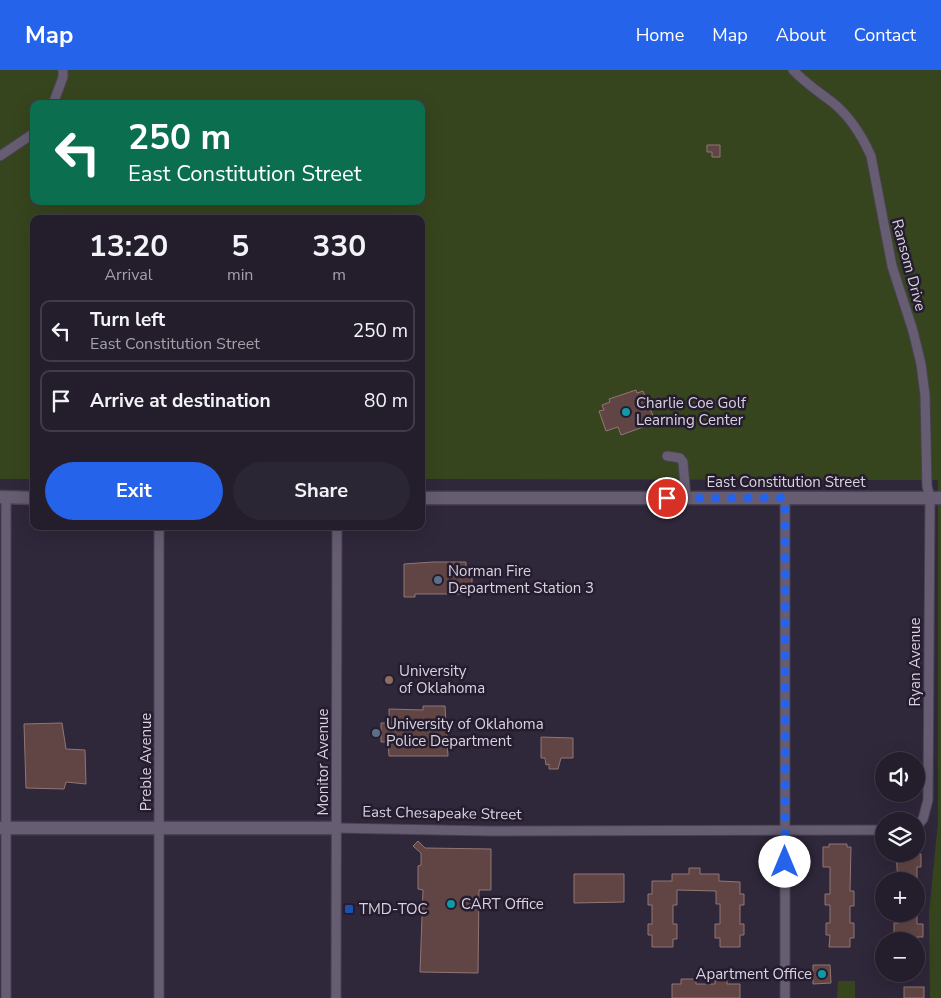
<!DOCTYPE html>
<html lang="en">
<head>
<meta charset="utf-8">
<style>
  :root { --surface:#231d2c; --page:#2b2634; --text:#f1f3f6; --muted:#a3a2a9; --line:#403b48; --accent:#2563eb }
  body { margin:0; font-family:"Nunito Sans",sans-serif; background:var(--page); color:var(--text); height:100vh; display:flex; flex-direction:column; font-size:19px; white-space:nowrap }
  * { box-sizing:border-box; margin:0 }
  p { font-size:16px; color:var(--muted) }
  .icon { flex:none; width:28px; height:28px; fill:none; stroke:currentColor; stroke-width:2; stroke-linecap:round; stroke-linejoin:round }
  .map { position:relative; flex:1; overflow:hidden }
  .details { position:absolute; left:30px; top:145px; width:395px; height:315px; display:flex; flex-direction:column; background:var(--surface); border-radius:10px; box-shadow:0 5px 20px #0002,0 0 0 1px var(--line) }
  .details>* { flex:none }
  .top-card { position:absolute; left:30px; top:30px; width:395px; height:105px; border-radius:10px; box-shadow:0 5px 20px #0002,0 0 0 1px var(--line); background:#0b6e4f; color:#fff; overflow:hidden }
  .controls { position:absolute; left:875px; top:682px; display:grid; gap:10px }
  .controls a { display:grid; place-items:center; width:50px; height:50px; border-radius:50%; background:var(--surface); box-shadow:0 5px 20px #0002,0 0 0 1px var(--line); font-size:25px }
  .pin { position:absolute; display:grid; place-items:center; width:42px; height:42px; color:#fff; margin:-21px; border:2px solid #fff; border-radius:50%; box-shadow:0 1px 5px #0007 }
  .me { position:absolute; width:55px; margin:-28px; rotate:0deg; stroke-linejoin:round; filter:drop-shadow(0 0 4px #0008) }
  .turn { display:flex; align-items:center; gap:18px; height:105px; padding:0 15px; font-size:22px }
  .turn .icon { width:65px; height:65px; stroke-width:2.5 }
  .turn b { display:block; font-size:35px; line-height:42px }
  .eta { display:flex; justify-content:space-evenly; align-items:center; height:85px; text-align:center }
  .eta b { font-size:30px; font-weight:700; line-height:35px }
  .cta { display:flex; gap:10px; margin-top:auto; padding:10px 15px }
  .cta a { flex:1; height:58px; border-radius:30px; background:var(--accent); color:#fff; font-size:20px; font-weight:700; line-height:58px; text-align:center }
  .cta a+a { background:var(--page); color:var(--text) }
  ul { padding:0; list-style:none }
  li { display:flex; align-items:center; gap:15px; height:62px; margin:0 10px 8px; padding:0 5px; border:2px solid var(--line); border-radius:10px }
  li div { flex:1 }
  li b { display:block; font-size:19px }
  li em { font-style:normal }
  header { display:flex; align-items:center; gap:30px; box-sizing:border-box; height:70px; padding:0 25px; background:var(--accent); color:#fff }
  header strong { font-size:24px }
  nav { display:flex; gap:28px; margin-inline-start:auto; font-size:18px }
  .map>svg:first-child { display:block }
  .green { fill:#37451e; fill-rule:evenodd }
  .building { fill:#604544; stroke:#927674 }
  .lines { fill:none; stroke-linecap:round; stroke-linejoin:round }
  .street-casing { stroke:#494252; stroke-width:11 }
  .secondary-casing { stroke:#494252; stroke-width:15 }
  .street { stroke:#675d73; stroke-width:9 }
  .secondary { stroke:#675d73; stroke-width:12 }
  .route { stroke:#2563eb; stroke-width:9; stroke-dasharray:0 16.2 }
  .culture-dot { fill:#0f9aa8; stroke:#251d2f; stroke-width:2 }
  .service-dot { fill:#5c6f8a; stroke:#251d2f; stroke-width:2 }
  .education-dot { fill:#8d6e63; stroke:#251d2f; stroke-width:2 }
  .transit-dot { fill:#1a4fb4; stroke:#251d2f; stroke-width:2 }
  .labels { text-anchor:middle; stroke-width:5; stroke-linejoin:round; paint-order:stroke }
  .street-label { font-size:15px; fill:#d8d3df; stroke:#251d2f }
  .poi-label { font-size:15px; fill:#d8d3df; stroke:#251d2f; text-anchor:start }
</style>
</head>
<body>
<header>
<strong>Map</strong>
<nav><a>Home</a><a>Map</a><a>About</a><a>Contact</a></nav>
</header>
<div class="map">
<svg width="941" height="928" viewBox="0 0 941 928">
  <rect width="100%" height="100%" fill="#2f273a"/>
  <g class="green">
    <path d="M0,0H941V928H930L929,843L938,752V410L421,409V149H34V409H0ZM34,34H421V131H34Z"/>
    <path d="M838,911H855V928H837Z"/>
  </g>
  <g class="building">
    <path d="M707,75H720V87H712V82H707Z"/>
    <path d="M636,320L637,323L643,321L654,348L644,352L646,356L621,365L618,357L606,361L599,341L604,340L602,335L610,332L609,329Z"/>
    <path d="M433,492H466V506H472V514H466V524H415V527H404V494Z"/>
    <path d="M423,636H445L448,686H389L388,672H381V653H389V639L423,640Z"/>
    <path d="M62,653L66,679L85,680L86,714L66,712L64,719L26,718L24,654Z"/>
    <path d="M541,667L573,668V688H561L558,699H549V694L546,695L545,688H541Z"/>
    <path d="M418,771L425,778L491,779V820H479L478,903L420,902L423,820L418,819V796L421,795V783L413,776Z"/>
    <path d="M829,774H847V777H851L850,821H854V836H850V853H854V868H850V877H829L830,865H826V853H830V835H825V824H830V797H823V777H829Z"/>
    <path d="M896,784H921V797H917V811H898Z"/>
    <path d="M689,798H700V804H719V811L740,812V824H744V835H740V854H744V865H740V877H720V868H715V854H720V834H716V821L677,820V835H673V854H677V869H673V877H652V865H648V854H652V835H648V824H652V811H672V804H689Z"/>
    <path d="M574,804H624V832L574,833Z"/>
    <path d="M898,844H917V854H923V867H917V871H897L898,864H894V853H898Z"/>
    <path d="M813,895H830L831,913L813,914Z"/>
    <path d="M681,909H696V914H715V910H727V914H740V928H672V914H681Z"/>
    <rect x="904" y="917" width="20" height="11"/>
  </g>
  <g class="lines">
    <defs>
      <g id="street">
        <path d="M793,0C805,13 819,22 832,32C850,46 862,66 871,86L892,196L913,261L921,294L925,325L927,416L930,428L928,730L923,749L916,757"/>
        <path d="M53,34L63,7V0"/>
        <path d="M0,86L34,63"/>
        <path d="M667,386L680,388L683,392L686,428"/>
        <path d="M6,427V928"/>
        <path d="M336,758L489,761L884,760"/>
        <path d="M159,928V456"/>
        <path d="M336,928L337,456"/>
        <path d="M785,928V428"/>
      </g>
      <g id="secondary">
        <path d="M0,427L34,428"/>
        <path d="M421,428H941"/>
        <path d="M0,758H336"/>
      </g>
    </defs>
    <use href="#street" class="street-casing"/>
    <use href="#secondary" class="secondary-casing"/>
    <use href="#street" class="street"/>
    <use href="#secondary" class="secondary"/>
  </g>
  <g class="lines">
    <path class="route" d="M667,428H785V792"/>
  </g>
  <g class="culture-dot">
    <circle cx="626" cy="342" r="5"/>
    <circle cx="451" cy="834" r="5"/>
    <circle cx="822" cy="904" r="5"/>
  </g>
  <g class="service-dot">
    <circle cx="438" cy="510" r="5"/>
    <circle cx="376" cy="663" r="5"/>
  </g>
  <circle class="education-dot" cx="389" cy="610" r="5"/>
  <rect class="transit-dot" x="344" y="834" width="10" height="10" rx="2.5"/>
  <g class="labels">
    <g class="street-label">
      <text transform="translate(909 195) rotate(75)" y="5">Ransom Drive</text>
      <text x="786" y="417">East Constitution Street</text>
      <text transform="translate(915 592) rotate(-90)" y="5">Ryan Avenue</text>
      <text transform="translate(146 692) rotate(-90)" y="5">Preble Avenue</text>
      <text transform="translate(323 692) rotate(-90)" y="5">Monitor Avenue</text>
      <text transform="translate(442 743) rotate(1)" y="5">East Chesapeake Street</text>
    </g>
    <g class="poi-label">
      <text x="636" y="338">Charlie Coe Golf<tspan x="636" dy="17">Learning Center</tspan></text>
      <text x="448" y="506">Norman Fire<tspan x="448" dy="17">Department Station 3</tspan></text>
      <text x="399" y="606">University<tspan x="399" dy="17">of Oklahoma</tspan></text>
      <text x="386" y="659">University of Oklahoma<tspan x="386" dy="17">Police Department</tspan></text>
      <text x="461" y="839">CART Office</text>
      <text x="359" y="844">TMD-TOC</text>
      <text x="812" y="909" text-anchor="end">Apartment Office</text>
    </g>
  </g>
</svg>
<div class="controls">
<a><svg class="icon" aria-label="sound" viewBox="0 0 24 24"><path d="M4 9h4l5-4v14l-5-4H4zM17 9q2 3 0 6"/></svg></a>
<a><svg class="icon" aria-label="layers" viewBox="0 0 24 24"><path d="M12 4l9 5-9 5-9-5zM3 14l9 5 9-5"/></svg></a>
<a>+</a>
<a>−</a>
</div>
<div class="pin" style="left:667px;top:428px;background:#d93025"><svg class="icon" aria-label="arrive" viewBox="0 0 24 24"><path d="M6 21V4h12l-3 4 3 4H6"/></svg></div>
<svg class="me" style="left:785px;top:792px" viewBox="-20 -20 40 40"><circle r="19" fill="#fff"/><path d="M0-13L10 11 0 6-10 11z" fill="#2563eb"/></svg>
<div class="top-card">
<div class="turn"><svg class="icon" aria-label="left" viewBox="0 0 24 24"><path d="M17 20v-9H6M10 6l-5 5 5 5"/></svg><div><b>250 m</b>East Constitution Street</div></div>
</div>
<section class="details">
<div class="eta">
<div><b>13:20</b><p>Arrival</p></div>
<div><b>5</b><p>min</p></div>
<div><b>330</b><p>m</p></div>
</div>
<ul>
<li><svg class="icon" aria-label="left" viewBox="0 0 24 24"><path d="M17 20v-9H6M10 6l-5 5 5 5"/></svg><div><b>Turn left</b><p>East Constitution Street</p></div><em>250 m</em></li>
<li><svg class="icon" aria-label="arrive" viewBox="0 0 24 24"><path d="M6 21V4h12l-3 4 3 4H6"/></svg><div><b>Arrive at destination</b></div><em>80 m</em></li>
</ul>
<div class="cta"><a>Exit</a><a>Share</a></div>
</section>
</div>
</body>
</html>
